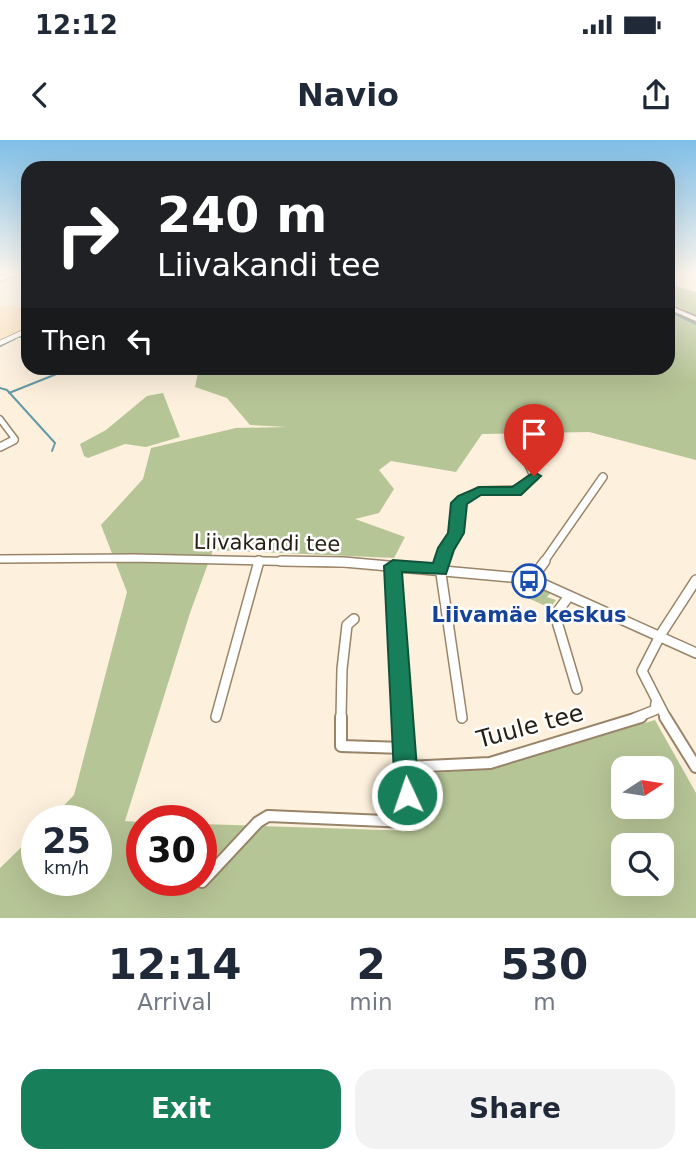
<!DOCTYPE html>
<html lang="en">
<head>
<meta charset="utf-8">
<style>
  :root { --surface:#fff; --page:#f2f2f3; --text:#1f2937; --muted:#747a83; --accent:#177f5a }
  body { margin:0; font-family:"DejaVu Sans",sans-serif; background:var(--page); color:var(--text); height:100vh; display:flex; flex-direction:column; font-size:26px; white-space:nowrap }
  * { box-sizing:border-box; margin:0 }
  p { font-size:23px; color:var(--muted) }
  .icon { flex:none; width:38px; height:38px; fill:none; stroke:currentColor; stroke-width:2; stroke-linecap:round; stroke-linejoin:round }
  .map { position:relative; height:778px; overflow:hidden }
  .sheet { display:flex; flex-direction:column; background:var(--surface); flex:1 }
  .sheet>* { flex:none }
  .hud { position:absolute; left:21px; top:21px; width:654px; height:214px; border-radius:21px; box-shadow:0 7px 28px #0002; background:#202124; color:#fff; overflow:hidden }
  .needle { width:46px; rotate:78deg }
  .tools { position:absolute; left:611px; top:616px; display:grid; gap:14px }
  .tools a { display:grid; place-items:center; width:63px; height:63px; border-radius:14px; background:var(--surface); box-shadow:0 7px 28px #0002; font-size:35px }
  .speed { position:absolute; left:21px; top:665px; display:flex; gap:14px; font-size:35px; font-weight:700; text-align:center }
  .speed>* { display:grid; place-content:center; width:91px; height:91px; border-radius:50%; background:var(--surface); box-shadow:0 7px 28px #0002; line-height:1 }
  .speed small { font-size:18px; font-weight:400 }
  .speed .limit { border:10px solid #d22; background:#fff; color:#111 }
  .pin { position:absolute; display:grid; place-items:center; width:60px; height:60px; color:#fff; margin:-72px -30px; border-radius:50% 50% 50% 0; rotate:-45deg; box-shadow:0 0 7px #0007 }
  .pin .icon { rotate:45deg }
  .me { position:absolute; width:77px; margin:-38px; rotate:357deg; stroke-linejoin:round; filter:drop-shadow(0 0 5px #0008) }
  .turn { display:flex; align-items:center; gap:24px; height:147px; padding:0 21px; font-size:32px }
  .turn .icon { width:91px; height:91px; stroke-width:2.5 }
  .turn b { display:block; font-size:49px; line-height:60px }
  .then { display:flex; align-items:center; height:66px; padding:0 21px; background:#0003; gap:14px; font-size:26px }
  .eta { display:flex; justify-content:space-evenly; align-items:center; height:119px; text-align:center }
  .eta b { font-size:42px; font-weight:700; line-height:49px }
  .primary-button { display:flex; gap:14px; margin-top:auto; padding:14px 21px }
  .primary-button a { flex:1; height:80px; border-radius:21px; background:var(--accent); color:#fff; font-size:28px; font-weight:700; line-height:80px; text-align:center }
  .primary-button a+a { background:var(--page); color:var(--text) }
  .status { display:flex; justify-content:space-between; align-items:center; height:49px; padding:0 35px; background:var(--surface); direction:ltr }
  .status svg { height:19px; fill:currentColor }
  header { display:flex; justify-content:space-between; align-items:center; height:91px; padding:0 21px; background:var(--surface); font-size:32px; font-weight:700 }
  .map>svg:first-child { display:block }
  .built { fill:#fee4be }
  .green { fill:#b6c596; fill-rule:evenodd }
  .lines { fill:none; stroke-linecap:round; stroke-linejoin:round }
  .stream { stroke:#6699a6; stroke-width:2 }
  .street-far4-casing { stroke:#988468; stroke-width:6 }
  .street-far3-casing { stroke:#988468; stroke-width:8 }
  .street-far2-casing { stroke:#988468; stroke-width:10 }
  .street-far1-casing { stroke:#988468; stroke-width:12 }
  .street-casing { stroke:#988468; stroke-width:14 }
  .secondary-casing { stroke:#988468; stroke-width:4 }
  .street-far4 { stroke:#fff; stroke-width:4.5 }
  .street-far3 { stroke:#fff; stroke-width:5 }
  .street-far2 { stroke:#fff; stroke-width:7 }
  .street-far1 { stroke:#fff; stroke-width:9 }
  .street { stroke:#fff; stroke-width:10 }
  .secondary { fill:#fff; fill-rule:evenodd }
  .route { fill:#177f5a; stroke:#0f533a; stroke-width:2 }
  .labels { text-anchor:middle; stroke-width:5; stroke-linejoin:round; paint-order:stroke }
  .street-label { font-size:21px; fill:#251e12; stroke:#fff }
  .transit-label { font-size:21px; font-weight:bold; fill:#164399; stroke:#fff }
  .near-street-label { font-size:24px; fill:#251e12; stroke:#fff }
</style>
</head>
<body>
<div class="status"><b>12:12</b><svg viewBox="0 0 49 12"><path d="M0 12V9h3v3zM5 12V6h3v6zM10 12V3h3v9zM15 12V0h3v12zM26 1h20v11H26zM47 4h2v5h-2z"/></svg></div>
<header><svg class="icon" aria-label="back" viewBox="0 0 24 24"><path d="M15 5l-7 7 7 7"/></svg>Navio<svg class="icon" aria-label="share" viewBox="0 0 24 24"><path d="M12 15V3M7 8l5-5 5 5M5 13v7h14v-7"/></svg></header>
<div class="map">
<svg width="696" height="778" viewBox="0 0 696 778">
  <rect width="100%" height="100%" fill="#fdf0dd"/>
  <path class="built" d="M0,165L28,169V187L0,200Z"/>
  <g class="green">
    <path d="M669,144L696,152V175L669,162Z"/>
    <path d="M669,173L696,185V320L589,292L482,294L456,332L391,321L379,330L394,349L379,373L355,379L405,397L394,418L213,410L190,473L125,681L142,682V740H201V684L414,691L412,635L493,628L655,580L696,653V778H0V728L37,692V740H96V681H49L74,655L127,452L101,385L143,339L151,308L236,288L287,287L250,285L227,258L195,247L199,228H668ZM623,628H662V667H623ZM623,705H662V744H623Z"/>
    <path d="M163,253L180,297L146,307L125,304L88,318L84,316L80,304L106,290L147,256Z"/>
    <path d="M514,441L527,442L551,452L547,457L556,460L550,468L517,453Z"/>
  </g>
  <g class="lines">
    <g class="stream">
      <path d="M668,171L696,184"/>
      <path d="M20,197L26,194"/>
      <path d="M0,206L16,198"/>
      <path d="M0,248L7,250L55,303L52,311"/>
      <path d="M9,253L69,229"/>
    </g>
    <defs>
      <g id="street-far4">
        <path d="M0,139L17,133"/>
        <path d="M0,203L28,190"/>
      </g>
      <path id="street-far3" d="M0,279L15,299L11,301"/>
      <g id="street-far2">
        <path d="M0,307L14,300"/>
        <path d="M0,419L133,418L351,423"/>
        <path d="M258,423L259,420"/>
        <path d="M442,423L455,393L459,363L479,351L519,350L534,336L528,323L531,316"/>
        <path d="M543,423L603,337"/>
      </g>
      <g id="street-far1">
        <path d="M281,421L344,422L532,439L696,513"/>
        <path d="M443,421L440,427L462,578"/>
        <path d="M393,426L403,578"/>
        <path d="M532,439L545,421"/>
        <path d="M569,456L555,475L577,549"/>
        <path d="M216,577L259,421"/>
        <path d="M341,578L342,529L347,485L354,479"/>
        <path d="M635,578L655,570L656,563"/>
        <path d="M666,578L642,531L661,494L696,440"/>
      </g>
      <g id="street">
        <path d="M341,577V606L404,608"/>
        <path d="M665,577L696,627"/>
        <path d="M406,627L490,623L641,577"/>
        <path d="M202,742L258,682L268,676L409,682L402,577"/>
      </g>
      <path id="secondary" d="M668,165L696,177V181L668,169Z"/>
    </defs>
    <use href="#street-far4" class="street-far4-casing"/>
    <use href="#street-far3" class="street-far3-casing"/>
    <use href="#street-far2" class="street-far2-casing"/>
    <use href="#street-far1" class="street-far1-casing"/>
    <use href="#street" class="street-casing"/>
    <use href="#secondary" class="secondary-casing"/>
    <use href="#street-far4" class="street-far4"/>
    <use href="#street-far3" class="street-far3"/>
    <use href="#street-far2" class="street-far2"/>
    <use href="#street-far1" class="street-far1"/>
    <use href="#street" class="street"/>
    <use href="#secondary" class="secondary"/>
  </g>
  <linearGradient id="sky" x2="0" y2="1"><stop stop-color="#7fbee7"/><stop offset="0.55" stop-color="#fef8f0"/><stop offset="1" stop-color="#fef8f0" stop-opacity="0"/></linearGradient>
  <rect width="696" height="242" fill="url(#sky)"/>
  <path class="route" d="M534,332L541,336L521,355H481L467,364L464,393L454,410L446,434L402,432L419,655L416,663L407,666L399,663L395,655L384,426L393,420L433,423L438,408L448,393L451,363L458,356L479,347H512Z"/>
  <defs>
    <symbol id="bus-ring" viewBox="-11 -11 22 22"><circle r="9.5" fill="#fff" stroke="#1a4fb4" stroke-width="1.5"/><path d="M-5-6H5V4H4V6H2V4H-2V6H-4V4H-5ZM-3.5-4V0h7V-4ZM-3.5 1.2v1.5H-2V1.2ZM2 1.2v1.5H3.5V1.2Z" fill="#1a4fb4"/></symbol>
  </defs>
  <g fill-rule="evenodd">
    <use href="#bus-ring" x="510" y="422" width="38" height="38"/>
  </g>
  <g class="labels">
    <g class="street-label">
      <text transform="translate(267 403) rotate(1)" y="7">Liivakandi tee</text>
    </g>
    <g class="transit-label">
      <text x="529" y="482">Liivamäe keskus</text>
    </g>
    <g class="near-street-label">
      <text transform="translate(530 586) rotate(-15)" y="8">Tuule tee</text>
    </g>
  </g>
</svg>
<div class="tools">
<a><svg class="needle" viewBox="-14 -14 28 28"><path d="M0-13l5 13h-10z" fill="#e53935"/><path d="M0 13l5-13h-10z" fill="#747a83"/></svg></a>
<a><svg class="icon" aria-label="search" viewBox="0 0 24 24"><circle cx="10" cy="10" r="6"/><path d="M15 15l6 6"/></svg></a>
</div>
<div class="speed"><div>25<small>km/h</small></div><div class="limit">30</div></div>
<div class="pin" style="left:534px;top:336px;background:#d93025"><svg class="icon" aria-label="arrive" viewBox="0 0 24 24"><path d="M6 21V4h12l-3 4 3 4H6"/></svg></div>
<svg class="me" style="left:407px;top:655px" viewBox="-20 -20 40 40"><circle r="17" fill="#177f5a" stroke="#fff" stroke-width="3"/><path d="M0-11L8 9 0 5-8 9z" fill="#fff"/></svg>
<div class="hud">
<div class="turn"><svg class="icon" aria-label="right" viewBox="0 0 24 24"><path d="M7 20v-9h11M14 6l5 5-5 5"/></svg><div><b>240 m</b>Liivakandi tee</div></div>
<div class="then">Then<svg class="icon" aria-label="left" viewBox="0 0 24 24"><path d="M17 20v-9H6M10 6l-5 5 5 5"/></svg></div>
</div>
</div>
<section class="sheet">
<div class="eta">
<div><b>12:14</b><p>Arrival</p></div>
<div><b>2</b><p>min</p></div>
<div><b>530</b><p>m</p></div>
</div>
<div class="primary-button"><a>Exit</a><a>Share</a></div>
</section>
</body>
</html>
